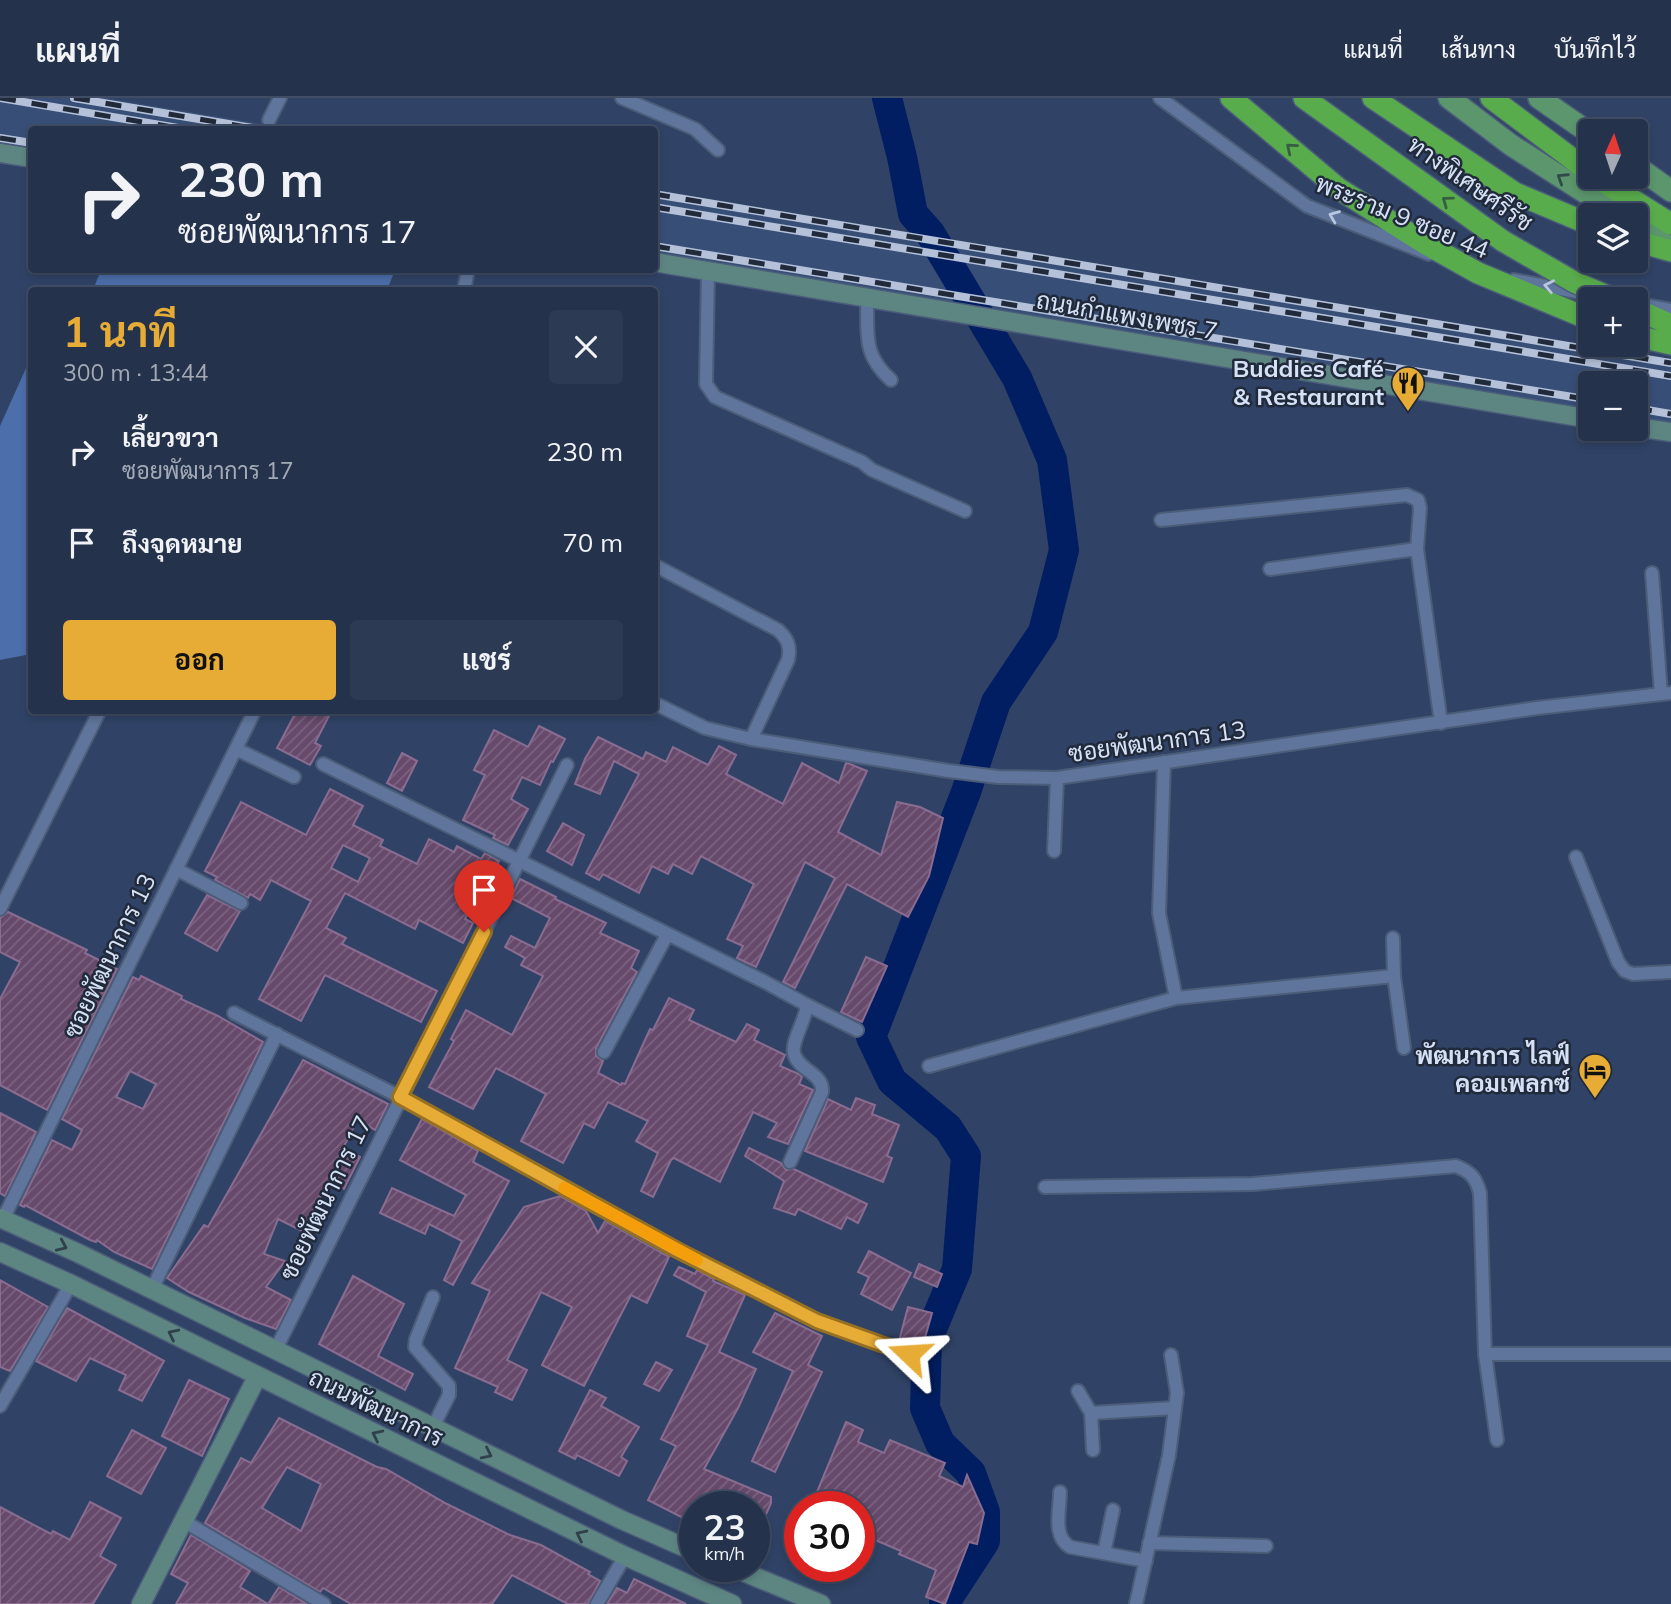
<!DOCTYPE html>
<html lang="th">
<head>
<meta charset="utf-8">
<style>
  :root { --surface:#24324c; --page:#2c3a53; --text:#f1f3f6; --muted:#a3aab5; --line:#414d64; --accent:#e6ac36 }
  body { margin:0; font-family:Mulish,Sarabun,sans-serif; background:var(--page); color:var(--text); height:100vh; display:flex; flex-direction:column; font-size:26px; white-space:nowrap }
  * { box-sizing:border-box; margin:0 }
  p { font-size:23px; color:var(--muted) }
  .icon { flex:none; width:38px; height:38px; fill:none; stroke:currentColor; stroke-width:2; stroke-linecap:round; stroke-linejoin:round }
  .map { position:relative; flex:1; overflow:hidden }
  .drawer { position:absolute; left:28px; top:189px; width:630px; height:427px; display:flex; flex-direction:column; background:var(--surface); border-radius:7px; box-shadow:0 4px 10px #0003,0 0 0 2px var(--line) }
  .drawer>* { flex:none }
  .hud { position:absolute; left:28px; top:28px; width:630px; height:147px; border-radius:7px; box-shadow:0 4px 10px #0003,0 0 0 2px var(--line); background:#24324c; color:var(--text); overflow:hidden }
  .needle { width:46px; rotate:3deg }
  .controls { position:absolute; left:1578px; top:21px; display:grid; gap:14px }
  .controls a { display:grid; place-items:center; width:70px; height:70px; border-radius:7px; background:var(--surface); box-shadow:0 4px 10px #0003,0 0 0 2px var(--line); font-size:35px }
  .speed { position:absolute; left:679px; top:1393px; display:flex; gap:14px; font-size:35px; font-weight:700; text-align:center }
  .speed>* { display:grid; place-content:center; width:91px; height:91px; border-radius:50%; background:var(--surface); box-shadow:0 4px 10px #0003,0 0 0 2px var(--line); line-height:1 }
  .speed small { font-size:18px; font-weight:400 }
  .speed .limit { border:10px solid #d22; background:#fff; color:#111 }
  .pin { position:absolute; display:grid; place-items:center; width:60px; height:60px; color:#fff; margin:-72px -30px; border-radius:50% 50% 50% 0; rotate:-45deg; box-shadow:0 0 7px #0007 }
  .pin .icon { rotate:45deg }
  .me { position:absolute; width:77px; margin:-38px; rotate:290deg; stroke-linejoin:round; filter:drop-shadow(0 0 5px #0008) }
  .turn { display:flex; align-items:center; gap:24px; height:147px; padding:0 35px; font-size:32px }
  .turn .icon { width:91px; height:91px; stroke-width:2.5 }
  .turn b { display:block; font-size:49px; line-height:60px }
  .round { display:grid; place-items:center; flex:none; width:74px; height:74px; border-radius:7px; background:var(--page) }
  .summary { display:flex; align-items:center; justify-content:space-between; height:119px; padding:0 35px }
  h1 { font-size:42px; font-weight:700; line-height:52px; color:var(--accent) }
  .primary-button { display:flex; gap:14px; margin-top:auto; padding:14px 35px }
  .primary-button a { flex:1; height:80px; border-radius:7px; background:var(--accent); color:#111; font-size:28px; font-weight:700; line-height:80px; text-align:center }
  .primary-button a+a { background:var(--page); color:var(--text) }
  ul { padding:0; list-style:none }
  li { display:flex; align-items:center; gap:21px; height:91px; padding:0 35px }
  li div { flex:1 }
  li b { display:block; font-size:26px }
  li em { font-style:normal }
  header { display:flex; align-items:center; gap:42px; box-sizing:border-box; height:98px; padding:0 35px; background:var(--surface); border-bottom:2px solid var(--line) }
  header strong { font-size:33px }
  nav { display:flex; gap:38px; margin-inline-start:auto; font-size:24px }
  .map>svg:first-child { display:block }
  .built { fill:#374e77 }
  .pitch { fill:#4c6eab }
  .lines { fill:none; stroke-linecap:round; stroke-linejoin:round }
  .river { stroke:#001e61; stroke-width:30 }
  .building { fill:url(#building-hatch); stroke:#8a6c90; stroke-width:2; fill-rule:evenodd }
  .street-casing { stroke:#4c5d79; stroke-width:16 }
  .secondary-casing { stroke:#4c5d79; stroke-width:21 }
  .primary-casing { stroke:#4c5d79; stroke-width:24 }
  .highway-casing { stroke:#4c5d79; stroke-width:24 }
  .street { stroke:#5f759b; stroke-width:12 }
  .secondary { stroke:#5d8683; stroke-width:18 }
  .primary { stroke:#5b966c; stroke-width:21 }
  .highway { stroke:#59ac4c; stroke-width:21 }
  .rail-casing { stroke:#b4c1d9; stroke-width:8 }
  .rail { stroke:#212a3a; stroke-width:5; stroke-dasharray:16; stroke-linecap:butt }
  .highway-bridge-casing { stroke:#4c5d79; stroke-width:24; stroke-linecap:butt }
  .highway-bridge { stroke:#59ac4c; stroke-width:21 }
  .oneway { stroke:#375e41 }
  .oneway2 { stroke:#324a49 }
  .oneway3 { stroke:#b8c6df }
  .oneway4 { stroke:#30414c }
  .route-casing { stroke:#967023; stroke-width:18 }
  .route { stroke:#e6ac36; stroke-width:12 }
  .slow { stroke:#f59e0b; stroke-width:12 }
  .labels { text-anchor:middle; stroke-width:5; stroke-linejoin:round; paint-order:stroke }
  .street-label { font-size:24px; fill:#d5e1f6; stroke:#212a3a }
  .poi-label { font-size:24px; font-weight:bold; fill:#d5e1f6; stroke:#212a3a; text-anchor:end }
</style>
</head>
<body>
<header>
<strong>แผนที่</strong>
<nav><a>แผนที่</a><a>เส้นทาง</a><a>บันทึกไว้</a></nav>
</header>
<div class="map">
<svg width="1671" height="1506" viewBox="0 0 1671 1506">
  <defs>
    <pattern id="building-hatch" width="6" height="6" patternUnits="userSpaceOnUse" patternTransform="scale(1.75)"><rect width="6" height="6" fill="#66496b"/><path d="M-1 1l2-2M0 6l6-6M5 7l2-2" fill="none" stroke="#7b6381"/></pattern>
  </defs>
  <rect width="100%" height="100%" fill="#304366"/>
  <g class="built">
    <path d="M0,0H105L292,31L32,32L31,54L0,49Z"/>
    <path d="M654,93L1671,262V334L1636,328V285H1591V320L655,161Z"/>
  </g>
  <g class="pitch">
    <path d="M101,172H395L387,192H93Z"/>
    <path d="M31,259V553L26,557L0,562V328Z"/>
  </g>
  <g class="lines">
    <path class="river" d="M887,0L902,59L913,116L930,135L1017,280L1052,362L1064,452L1043,534L996,604L966,694L871,939L892,983L948,1030L966,1058L957,1171L927,1243L925,1310L940,1345L971,1375L985,1414V1443L944,1506"/>
  </g>
  <g class="building">
    <path d="M297,612H332L315,645L321,648L310,667L277,650Z"/>
    <path d="M539,628L565,641L553,664L551,663L540,687L522,679L511,701L528,711L508,747L493,740L495,737L463,722L485,677L474,672L494,632L528,649Z"/>
    <path d="M598,639L643,661L646,654L666,664L673,649L708,667L719,648L736,657L726,676L783,706L802,665L839,685L846,665L850,666L867,673L838,734L881,757L897,704L920,709L943,720L929,778L908,819L847,786L795,890L783,884L835,780L805,764L756,869L737,860L743,848L727,841L754,786L701,758L692,776L673,766L668,776L652,768L639,795L603,776L599,782L586,775L639,676L614,663L600,696L575,686L585,661Z"/>
    <path d="M402,655L417,663L402,693L387,685Z"/>
    <path d="M330,691L363,708L353,727L383,742L380,748L417,766L429,741L454,754L457,748L481,761L485,755L499,763L490,784L484,781L465,821L473,825L463,845L419,822L415,831L345,795L326,830L346,840L342,846L437,893L421,924L325,877L301,923L259,901L311,803L271,782L260,802L250,796L248,800L215,782L217,779L205,773L241,704L306,737ZM343,747L370,760L358,784L331,770Z"/>
    <path d="M563,725L584,737L572,767L547,753Z"/>
    <path d="M520,781L556,799L555,801L606,825L600,835L639,853L631,870L637,874L596,950V958L603,963L598,975L621,987L622,985L625,986L650,931L653,932L669,900L694,912L689,922L736,944L747,926L759,932L754,942L785,957L780,968L799,976L802,979L799,986L813,992L788,1046L768,1039L777,1025L753,1014L720,1084L674,1060L671,1062L653,1099L641,1093L658,1055L636,1043L648,1023L608,1004L594,1030L584,1025L563,1065L521,1043L546,996L496,970L473,1011L429,989L454,943L451,941L466,912L512,937L543,878L521,867L525,860L505,849L511,838L535,850L550,820L511,800Z"/>
    <path d="M207,797L240,813L217,853L185,835Z"/>
    <path d="M8,814L87,852L85,855L117,871L47,1012L0,987V901L20,864L0,854V820Z"/>
    <path d="M866,859L887,868L862,924L841,914Z"/>
    <path d="M141,878L182,898L181,901L218,918L263,944L152,1171L114,1154L97,1142L96,1144L90,1142L25,1107L24,1109L20,1107L52,1042L72,1052L82,1032L62,1021L133,879L139,882ZM130,973L156,986L143,1011L116,999Z"/>
    <path d="M303,962L388,1006L375,1032L358,1021L343,1050L360,1059L344,1091L329,1083L302,1133L278,1121L264,1156L285,1163L266,1189L291,1202L276,1231L245,1220L189,1194L167,1180L204,1127L208,1129Z"/>
    <path d="M856,1000L875,1007L872,1016L899,1027L887,1058L892,1060L883,1084L805,1053L828,1001L851,1012Z"/>
    <path d="M0,1015L36,1034L5,1098L0,1095Z"/>
    <path d="M422,1021L478,1053L473,1064L509,1083L453,1187L444,1182L462,1143L429,1126L425,1136L380,1115L392,1090L454,1118L466,1097L400,1062Z"/>
    <path d="M749,1050L781,1065L786,1072L794,1071L867,1106L858,1125L847,1119L841,1131L798,1111L795,1117L774,1110L784,1083L745,1058Z"/>
    <path d="M560,1098L586,1113L598,1135L605,1123L669,1159L647,1205L631,1197L584,1288L542,1267L572,1209L541,1194L507,1262L527,1272L512,1302L495,1294L498,1289L455,1270L490,1193L472,1185L524,1109Z"/>
    <path d="M869,1153L911,1175L892,1212L861,1196L869,1179L858,1174Z"/>
    <path d="M919,1166L942,1176L937,1189L914,1179Z"/>
    <path d="M679,1169L695,1176L697,1172L714,1181L713,1183L745,1197L719,1254L756,1271L738,1310L704,1371L771,1399V1405L754,1444V1409H691L685,1421L648,1402L676,1348L661,1341L708,1247L687,1238L706,1194L674,1177Z"/>
    <path d="M353,1178L404,1206L378,1258L413,1276L405,1292L319,1246Z"/>
    <path d="M0,1182L48,1209L10,1273L0,1269Z"/>
    <path d="M908,1209L932,1215L921,1254L899,1243Z"/>
    <path d="M67,1210L164,1263L142,1303L119,1292L126,1277L90,1260L76,1283L36,1263Z"/>
    <path d="M775,1215L822,1238L808,1267L822,1274L775,1374L752,1363L793,1273L753,1254Z"/>
    <path d="M656,1264L672,1272L659,1293L644,1286Z"/>
    <path d="M189,1282L229,1301L202,1358L162,1338Z"/>
    <path d="M590,1292L606,1300L601,1308L639,1329L621,1359L627,1363L619,1378L577,1357L575,1361L559,1353Z"/>
    <path d="M279,1320L377,1369L386,1371L447,1406L510,1437L541,1447L590,1474L588,1476L600,1483L588,1506H568L512,1477L492,1506H351L323,1490L320,1494L205,1425L241,1360L251,1365ZM287,1369L321,1386L301,1433L262,1410Z"/>
    <path d="M846,1324L863,1332L858,1344L884,1355L890,1342L945,1365L939,1378L963,1389L967,1377L984,1415L977,1446L969,1444L945,1506L926,1499L936,1472L899,1456L901,1453L859,1435V1409H850L817,1394Z"/>
    <path d="M132,1332L166,1350L141,1396L107,1378Z"/>
    <path d="M90,1404L121,1420L100,1458L116,1467L93,1506H0V1409L51,1436L53,1433L70,1442Z"/>
    <path d="M191,1437L250,1473L240,1489L268,1506L279,1489L307,1506H176L188,1485L171,1476Z"/>
    <path d="M634,1481L686,1506H607L617,1490L627,1495Z"/>
  </g>
  <g class="lines">
    <defs>
      <g id="street">
        <path d="M622,0L695,31L718,52"/>
        <path d="M1160,0L1307,108L1429,156"/>
        <path d="M269,22L280,0"/>
        <path d="M708,173L706,286L715,299L862,364L872,372L965,413"/>
        <path d="M1514,182L1582,195"/>
        <path d="M464,192L468,172"/>
        <path d="M867,200C868,236 862,256 891,282"/>
        <path d="M1640,206L1671,212"/>
        <path d="M1161,422L1407,397L1418,402L1420,410L1417,451"/>
        <path d="M654,467L778,532C788,541 791,549 788,562L751,641"/>
        <path d="M1270,471L1417,451L1441,625"/>
        <path d="M1652,475L1661,596"/>
        <path d="M654,605L705,630L751,641L949,673L998,679L1057,680L1537,610L1671,595"/>
        <path d="M236,651L294,679"/>
        <path d="M1164,664L1159,815L1176,900"/>
        <path d="M323,666L765,884L807,907C806,921 791,944 794,955C797,972 824,975 822,994L790,1064"/>
        <path d="M1054,753L1057,680"/>
        <path d="M1576,759L1618,864L1625,873L1633,876L1671,874"/>
        <path d="M176,771L241,805"/>
        <path d="M0,811L100,612"/>
        <path d="M1393,840L1394,878L1404,950"/>
        <path d="M807,907L857,932"/>
        <path d="M234,915L400,999L656,1142L817,1223L909,1256"/>
        <path d="M604,954L667,837"/>
        <path d="M929,968L1176,900L1394,878"/>
        <path d="M1045,1089L1253,1086L1456,1068C1471,1074 1476,1080 1480,1095L1485,1256L1497,1342"/>
        <path d="M3,1121L255,612"/>
        <path d="M152,1191L277,936"/>
        <path d="M275,1253L567,667"/>
        <path d="M1485,1256H1671"/>
        <path d="M1078,1293L1091,1315L1093,1352"/>
        <path d="M0,1308L71,1186"/>
        <path d="M1091,1315L1175,1310"/>
        <path d="M433,1329L449,1297V1288L415,1249L416,1241L433,1199"/>
        <path d="M1060,1394C1060,1413 1052,1438 1070,1449L1146,1463"/>
        <path d="M182,1422L324,1506"/>
        <path d="M1149,1445L1266,1448"/>
        <path d="M1104,1455L1113,1412"/>
        <path d="M597,1506L625,1458"/>
        <path d="M1136,1506L1169,1357L1177,1295L1171,1257"/>
      </g>
      <g id="secondary">
        <path d="M0,55L32,60"/>
        <path d="M654,164L1591,321"/>
        <path d="M1636,329L1671,334"/>
        <path d="M0,1120L78,1155L622,1422L695,1454"/>
        <path d="M0,1154L71,1186L625,1458L732,1506"/>
        <path d="M729,1468L821,1506"/>
        <path d="M141,1506L257,1279"/>
      </g>
      <g id="primary">
        <path d="M1449,0L1511,47L1620,117"/>
        <path d="M1539,0L1591,36"/>
        <path d="M1636,68L1671,93"/>
        <path d="M1636,128L1671,150"/>
      </g>
      <g id="highway">
        <path d="M1231,0L1339,91L1426,146L1478,175L1591,222"/>
        <path d="M1304,0L1503,143"/>
        <path d="M1373,0L1515,95L1591,127"/>
        <path d="M1491,0L1591,75"/>
        <path d="M1596,79L1671,126"/>
        <path d="M1636,143L1671,153"/>
        <path d="M1636,211L1671,227"/>
        <path d="M1636,238L1671,246"/>
      </g>
    </defs>
    <use href="#street" class="street-casing"/>
    <use href="#secondary" class="secondary-casing"/>
    <use href="#primary" class="primary-casing"/>
    <use href="#highway" class="highway-casing"/>
    <use href="#street" class="street"/>
    <use href="#secondary" class="secondary"/>
    <use href="#primary" class="primary"/>
    <use href="#highway" class="highway"/>
    <defs>
      <g id="rail">
        <path d="M0,0L190,32"/>
        <path d="M74,0L264,32"/>
        <path d="M0,40L32,45"/>
        <path d="M654,96L1671,265"/>
        <path d="M654,109L1671,278"/>
        <path d="M654,148L1591,302"/>
        <path d="M1636,310L1671,316"/>
      </g>
    </defs>
    <use href="#rail" class="rail-casing"/>
    <use href="#rail" class="rail"/>
    <defs>
      <path id="highway-bridge" d="M1503,143L1574,184L1614,201"/>
    </defs>
    <use href="#highway-bridge" class="highway-bridge-casing"/>
    <use href="#highway-bridge" class="highway-bridge"/>
  </g>
  <defs><path id="oneway-chevron" d="M-2-3.5L2.5 0L-2 3.5" fill="none" stroke-width="1.6" stroke-linecap="round" stroke-linejoin="round" transform="scale(1.75)"/></defs>
  <g class="oneway">
    <use href="#oneway-chevron" transform="translate(1291 50) rotate(-140)"/>
    <use href="#oneway-chevron" transform="translate(1447 103) rotate(-144)"/>
  </g>
  <use class="oneway2" href="#oneway-chevron" transform="translate(1562 80) rotate(-147)"/>
  <g class="oneway3">
    <use href="#oneway-chevron" transform="translate(1334 118) rotate(-158)"/>
    <use href="#oneway-chevron" transform="translate(1549 188) rotate(-169)"/>
  </g>
  <g class="oneway4">
    <use href="#oneway-chevron" transform="translate(62 1148) rotate(24)"/>
    <use href="#oneway-chevron" transform="translate(173 1236) rotate(-154)"/>
    <use href="#oneway-chevron" transform="translate(377 1337) rotate(-154)"/>
    <use href="#oneway-chevron" transform="translate(487 1356) rotate(26)"/>
    <use href="#oneway-chevron" transform="translate(581 1437) rotate(-154)"/>
  </g>
  <g class="lines">
    <defs>
      <path id="route" d="M484,834L400,999L679,1153L817,1223L909,1256"/>
    </defs>
    <use href="#route" class="route-casing"/>
    <use href="#route" class="route"/>
    <path class="slow" d="M564,1090L697,1162"/>
  </g>
  <defs>
    <symbol id="restaurant-pin" viewBox="-11 -11 22 30"><path d="M0 17L-7.5 6A9.5 9.5 0 1 1 7.5 6Z" fill="#e6ac36" stroke="#212a3a"/><path d="M-5-6h1v4h1v-4h1v4h1v-4h1v5L-1.5 .5V6h-2V.5L-5-1ZM5-6V6H3V1.5H1.5Q1.5-4 5-6Z" fill="#111"/></symbol>
    <symbol id="hotel-pin" viewBox="-11 -11 22 30"><path d="M0 17L-7.5 6A9.5 9.5 0 1 1 7.5 6Z" fill="#e6ac36" stroke="#212a3a"/><path d="M-6-4.5h1.5V1H6V5H4.5V3h-9V5H-6ZM-4 0a1.8 1.8 0 1 1 3.6 0ZM.5 0V-2.5h3Q6-2.5 6 0Z" fill="#111"/></symbol>
  </defs>
  <g fill-rule="evenodd">
    <use href="#restaurant-pin" x="1389" y="266" width="38" height="52"/>
    <use href="#hotel-pin" x="1576" y="953" width="38" height="52"/>
  </g>
  <g class="labels">
    <g class="street-label">
      <text transform="translate(1470 86) rotate(35)" y="8">ทางพิเศษศรีรัช</text>
      <text transform="translate(1402 119) rotate(22)" y="8">พระราม 9 ซอย 44</text>
      <text transform="translate(1127 218) rotate(10)" y="8">ถนนกำแพงเพชร 7</text>
      <text transform="translate(1157 644) rotate(-8)" y="8">ซอยพัฒนาการ 13</text>
      <text transform="translate(110 858) rotate(-64)" y="8">ซอยพัฒนาการ 13</text>
      <text transform="translate(326 1100) rotate(-64)" y="8">ซอยพัฒนาการ 17</text>
      <text transform="translate(376 1310) rotate(26)" y="8">ถนนพัฒนาการ</text>
    </g>
    <g class="poi-label">
      <text x="1384" y="279">Buddies Café<tspan x="1384" dy="28">&amp; Restaurant</tspan></text>
      <text x="1570" y="966">พัฒนาการ ไลฟ์<tspan x="1570" dy="28">คอมเพลกซ์</tspan></text>
    </g>
  </g>
</svg>
<div class="controls">
<a><svg class="needle" viewBox="-14 -14 28 28"><path d="M0-13l5 13h-10z" fill="#e53935"/><path d="M0 13l5-13h-10z" fill="#a3aab5"/></svg></a>
<a><svg class="icon" aria-label="layers" viewBox="0 0 24 24"><path d="M12 4l9 5-9 5-9-5zM3 14l9 5 9-5"/></svg></a>
<a>+</a>
<a>−</a>
</div>
<div class="speed"><div>23<small>km/h</small></div><div class="limit">30</div></div>
<div class="pin" style="left:484px;top:834px;background:#d93025"><svg class="icon" aria-label="arrive" viewBox="0 0 24 24"><path d="M6 21V4h12l-3 4 3 4H6"/></svg></div>
<svg class="me" style="left:909px;top:1256px" viewBox="-20 -20 40 40"><path d="M0-17L14 15 0 8-14 15z" fill="#e6ac36" stroke="#fff" stroke-width="4"/></svg>
<div class="hud">
<div class="turn"><svg class="icon" aria-label="right" viewBox="0 0 24 24"><path d="M7 20v-9h11M14 6l5 5-5 5"/></svg><div><b>230 m</b>ซอยพัฒนาการ 17</div></div>
</div>
<section class="drawer">
<div class="summary"><div><h1>1 นาที</h1><p>300 m · 13:44</p></div><a class="round"><svg class="icon" aria-label="close" viewBox="0 0 24 24"><path d="M6 6l12 12M18 6L6 18"/></svg></a></div>
<ul>
<li><svg class="icon" aria-label="right" viewBox="0 0 24 24"><path d="M7 20v-9h11M14 6l5 5-5 5"/></svg><div><b>เลี้ยวขวา</b><p>ซอยพัฒนาการ 17</p></div><em>230 m</em></li>
<li><svg class="icon" aria-label="arrive" viewBox="0 0 24 24"><path d="M6 21V4h12l-3 4 3 4H6"/></svg><div><b>ถึงจุดหมาย</b></div><em>70 m</em></li>
</ul>
<div class="primary-button"><a>ออก</a><a>แชร์</a></div>
</section>
</div>
</body>
</html>
